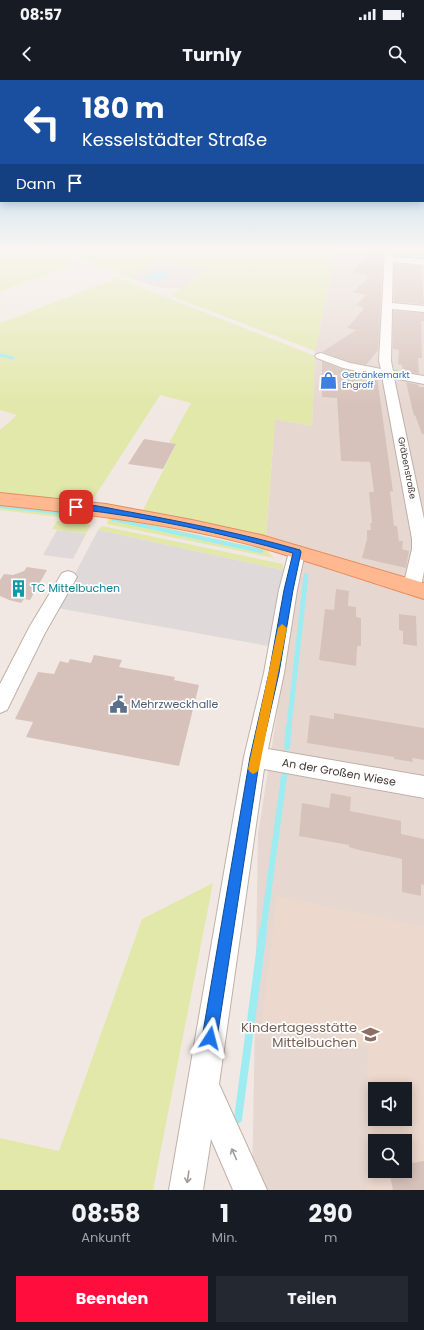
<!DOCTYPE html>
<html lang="de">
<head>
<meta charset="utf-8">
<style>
  :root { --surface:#171b24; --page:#242831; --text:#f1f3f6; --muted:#9ea1a6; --accent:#ff0d3c }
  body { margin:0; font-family:Poppins,sans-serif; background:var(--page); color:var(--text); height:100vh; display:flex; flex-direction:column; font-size:15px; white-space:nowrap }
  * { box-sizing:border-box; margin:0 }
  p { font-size:13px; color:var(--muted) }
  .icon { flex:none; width:22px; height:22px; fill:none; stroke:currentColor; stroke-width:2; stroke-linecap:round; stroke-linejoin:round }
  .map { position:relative; height:1110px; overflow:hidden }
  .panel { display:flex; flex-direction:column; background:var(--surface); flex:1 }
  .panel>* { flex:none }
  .banner { position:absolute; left:0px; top:0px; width:424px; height:122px; box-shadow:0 2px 10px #0003; background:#1a4fa0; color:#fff; overflow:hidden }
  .fabs { position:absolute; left:368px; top:1002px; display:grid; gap:8px }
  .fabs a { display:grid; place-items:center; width:44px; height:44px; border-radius:0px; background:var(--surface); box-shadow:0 2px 10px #0003; font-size:20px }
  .pin { position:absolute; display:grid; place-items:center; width:34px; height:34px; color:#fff; margin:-17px; border-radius:8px; box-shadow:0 2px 6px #0006 }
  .me { position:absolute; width:44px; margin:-22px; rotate:9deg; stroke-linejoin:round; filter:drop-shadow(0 0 3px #0008) }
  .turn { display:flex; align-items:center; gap:14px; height:84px; padding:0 16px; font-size:18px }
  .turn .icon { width:52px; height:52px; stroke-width:2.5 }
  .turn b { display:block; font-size:28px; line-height:34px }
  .then { display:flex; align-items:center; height:38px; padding:0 16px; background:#0003; gap:8px; font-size:15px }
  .eta { display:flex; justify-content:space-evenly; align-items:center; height:68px; text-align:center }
  .eta b { font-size:24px; font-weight:700; line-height:28px }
  .primary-button { display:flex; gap:8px; margin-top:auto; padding:8px 16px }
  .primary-button a { flex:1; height:46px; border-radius:0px; background:var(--accent); color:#fff; font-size:16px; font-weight:700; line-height:46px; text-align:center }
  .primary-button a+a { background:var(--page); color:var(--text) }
  .status { display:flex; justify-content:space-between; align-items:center; height:28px; padding:0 20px; background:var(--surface); direction:ltr }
  .status svg { height:11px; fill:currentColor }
  header { display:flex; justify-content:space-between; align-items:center; height:52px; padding:0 16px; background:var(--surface); font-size:18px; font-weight:700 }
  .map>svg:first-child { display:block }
  .residential { fill:#e6d8d1; fill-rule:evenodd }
  .industrial { fill:#e1d8d5 }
  .education { fill:#ecd8cc; fill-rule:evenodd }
  .green { fill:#e1e8aa }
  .parking { fill:#dfdad9 }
  .water { fill:#9decf1 }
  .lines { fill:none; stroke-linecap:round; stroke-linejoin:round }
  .stream-far4 { stroke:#9decf1; stroke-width:3 }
  .stream-far3 { stroke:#9decf1; stroke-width:4 }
  .stream-far2 { stroke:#9decf1; stroke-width:5 }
  .stream-far1 { stroke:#9decf1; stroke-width:6 }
  .stream { stroke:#9decf1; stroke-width:8 }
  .building { fill:#d7c2bb }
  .minor-casing { stroke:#c0b0a8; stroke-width:2 }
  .major-casing { stroke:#e68e5d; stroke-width:2 }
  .minor { fill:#fff; fill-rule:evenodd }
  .major { fill:#ffb88f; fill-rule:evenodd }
  .oneway { stroke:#a29c99 }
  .route { fill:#1a73e8; stroke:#114b97 }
  .slow { fill:#f59e0b }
  .labels { text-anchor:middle; stroke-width:3.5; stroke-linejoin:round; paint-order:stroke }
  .far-shop-label { font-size:9px; fill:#366cbe; stroke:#fff; text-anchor:start }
  .far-street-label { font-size:9px; fill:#443833; stroke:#fff }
  .culture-label { font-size:11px; fill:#0d838f; stroke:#fff; text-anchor:start }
  .service-label { font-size:11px; fill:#4e5e75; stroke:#fff; text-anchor:start }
  .street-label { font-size:11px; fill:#443833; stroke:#fff }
  .near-education-label { font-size:13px; fill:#785e54; stroke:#fff; text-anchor:end }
</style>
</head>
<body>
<div class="status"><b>08:57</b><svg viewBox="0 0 49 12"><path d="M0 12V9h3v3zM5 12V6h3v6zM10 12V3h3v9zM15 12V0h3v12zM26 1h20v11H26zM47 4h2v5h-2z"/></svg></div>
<header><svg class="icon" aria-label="back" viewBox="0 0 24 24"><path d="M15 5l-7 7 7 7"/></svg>Turnly<svg class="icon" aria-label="search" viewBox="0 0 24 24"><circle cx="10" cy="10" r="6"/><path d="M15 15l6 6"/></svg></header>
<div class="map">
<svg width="424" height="1110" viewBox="0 0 424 1110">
  <rect width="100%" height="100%" fill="#f2e8e3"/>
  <path class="residential" d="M336,170H424V1110H252L258,754L303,468L266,457L275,339L312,346L315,271ZM375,1009H405V1039H375ZM375,1061H405V1091H375Z"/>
  <path class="industrial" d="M156,181L204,189L181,208H161L131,198Z"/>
  <path class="education" d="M277,816L424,847V1110H366L368,967L262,941ZM375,1009H405V1039H375ZM375,1061H405V1091H375Z"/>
  <g class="green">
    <path d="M27,170H45L80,183L0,211V178Z"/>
    <path d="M57,170H336L315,271L171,216L204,189L156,181L131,198Z"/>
    <path d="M118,198L315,276L312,346L275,339L266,457L142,432L176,365L169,363L191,323L160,315L90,424L0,415V350L17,335L0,330V243Z"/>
    <path d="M0,422L97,433L92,441L0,430Z"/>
    <path d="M109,435L266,470L274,478L107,444Z"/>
    <path d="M57,441L91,445L86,454L52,449Z"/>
    <path d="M102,446L283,484V490L98,450Z"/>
    <path d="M213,803L153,1110H0V1058L59,1071L142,839Z"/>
  </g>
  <g class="parking">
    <path d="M57,450L86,454L73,479L43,475Z"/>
    <path d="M98,450L283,490L268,566L57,528Z"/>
  </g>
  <path class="water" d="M159,192L167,193L169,197L158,201L145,198L146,195Z"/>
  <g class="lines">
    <path class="stream-far4" d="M0,275L13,278"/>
    <g class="stream-far3">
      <path d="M0,426L90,436"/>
      <path d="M113,439L261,471"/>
    </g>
    <path class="stream-far2" d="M289,646L306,496"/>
    <g class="stream-far1">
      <path d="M287,667L289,645"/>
      <path d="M263,851L284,696"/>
    </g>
    <path class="stream" d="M238,1039L263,850"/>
  </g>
  <g class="building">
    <path d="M374,172L383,174L378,270L366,285L350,282L322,272L356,250L347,248L364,229L362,228L363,227L356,225L367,215L353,212L369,197H366L367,195L353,193L356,190H353Z"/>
    <path d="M394,184L421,186L424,224L394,222Z"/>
    <path d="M393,231L424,233V241H421L422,278H418L419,294L403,291L402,285L398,284L399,270L393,269Z"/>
    <path d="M322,281L342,289L359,293L356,296L377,297L393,412L390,411L394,446H397L399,461H403L402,469L409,471L406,488L362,478L367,459V450H371L370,443H372L369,412H374L370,382L341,381L337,318L322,317Z"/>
    <path d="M406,302L419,305V307H424V354H422L415,335L414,336Z"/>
    <path d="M144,359L176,364L163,389L128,384Z"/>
    <path d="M27,487L47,490L30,520L24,519L21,523L9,520L0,516V500L4,494L13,495L24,491Z"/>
    <path d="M336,509L349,511L348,526L356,527V537L361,538V566H357L356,586L319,580L325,529L334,530Z"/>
    <path d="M399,534L416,536L417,566L403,564V551L399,550Z"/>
    <path d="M94,575L122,580L119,587L175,597L174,600L199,605L179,686L26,657L33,642L15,639L38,592L54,594L60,581L68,583L70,579L91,583Z"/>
    <path d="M334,633L424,648V680L412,678L413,682L394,679V677L307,663L310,635L334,639Z"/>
    <path d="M331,713L351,717L350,731L401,741V754L424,759V805L421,804V816L402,812V779L359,770L349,767V765L299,756L302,723L329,728Z"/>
    <path d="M424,1081V1110H393L389,1091H405V1084Z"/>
  </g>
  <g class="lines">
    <defs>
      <g id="minor">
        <path d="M385,170H393V177L424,179V185L393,182L392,223L424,226V232L392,229L391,281L393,291L424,296V304L394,298L424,439V491L421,507L418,512L412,513L406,512L403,507L412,469V459L382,296L343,288L317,278L315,276L317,274L321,273L350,283L381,289L379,281Z"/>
        <path d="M297,466L303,468L305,472L297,510L284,593L268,669L424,696V718L264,689L219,1004L267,1110H233L211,1059L203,1110H169L244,677L264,593L279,510L289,472L291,468Z"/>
        <path d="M68,491L74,493L77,497L45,553L7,630L0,633V604L30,546L62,493Z"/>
      </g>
      <path id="major" d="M0,413L106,424L192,440L261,455L424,503V519C369,502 315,483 259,467C175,444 87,434 0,425Z"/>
    </defs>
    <use href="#minor" class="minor-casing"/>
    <use href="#major" class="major-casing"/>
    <use href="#minor" class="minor"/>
    <use href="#major" class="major"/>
  </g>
  <defs><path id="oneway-shaft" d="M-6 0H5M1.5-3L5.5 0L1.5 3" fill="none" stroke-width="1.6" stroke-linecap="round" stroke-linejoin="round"/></defs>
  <g class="oneway">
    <use href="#oneway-shaft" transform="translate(234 1074) rotate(-114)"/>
    <use href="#oneway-shaft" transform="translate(188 1097) rotate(98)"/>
  </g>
  <linearGradient id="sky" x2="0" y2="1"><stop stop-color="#8acaec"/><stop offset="0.52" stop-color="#f9f5f2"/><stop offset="1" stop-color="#f9f5f2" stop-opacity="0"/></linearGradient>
  <rect width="424" height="325" fill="url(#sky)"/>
  <path class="route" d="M73,425C86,422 116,430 130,432C188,443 244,454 300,470L301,472L293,510L279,593L260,677L217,958L215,963L210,965L204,963L202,958L250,677L269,593L284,510L293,473C222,453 149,437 76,429H73Z"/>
  <path class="slow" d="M282,544L287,548L259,689L257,692L253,694L250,692L248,689L278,548Z"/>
  <defs>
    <symbol id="shop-bare" viewBox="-9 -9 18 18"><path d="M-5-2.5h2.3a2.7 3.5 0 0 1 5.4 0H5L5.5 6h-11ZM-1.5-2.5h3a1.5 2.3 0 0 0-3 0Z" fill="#3f7fe0" stroke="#fff" stroke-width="2.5" paint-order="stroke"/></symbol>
    <symbol id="building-bare" viewBox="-9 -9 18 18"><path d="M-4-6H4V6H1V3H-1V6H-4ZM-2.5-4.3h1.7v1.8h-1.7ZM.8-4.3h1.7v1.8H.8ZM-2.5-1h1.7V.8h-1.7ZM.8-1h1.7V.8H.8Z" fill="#0f9aa8" stroke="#fff" stroke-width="2.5" paint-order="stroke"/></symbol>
    <symbol id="civic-bare" viewBox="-9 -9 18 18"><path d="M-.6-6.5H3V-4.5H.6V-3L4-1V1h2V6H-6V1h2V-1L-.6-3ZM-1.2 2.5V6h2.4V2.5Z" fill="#5c6f8a" stroke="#fff" stroke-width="2.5" paint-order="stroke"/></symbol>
    <symbol id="school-bare" viewBox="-9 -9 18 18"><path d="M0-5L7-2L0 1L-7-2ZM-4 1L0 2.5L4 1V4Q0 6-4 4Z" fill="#8d6e63" stroke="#fff" stroke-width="2.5" paint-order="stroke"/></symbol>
  </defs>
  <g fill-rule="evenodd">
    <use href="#shop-bare" x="316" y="288" width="25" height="25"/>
    <use href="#building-bare" x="6" y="496" width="25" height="25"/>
    <use href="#civic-bare" x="106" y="612" width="25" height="25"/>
    <use href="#school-bare" x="358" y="942" width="25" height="25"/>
  </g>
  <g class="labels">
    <g class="far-shop-label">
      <text x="342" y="298">Getränkemarkt<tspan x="342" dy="10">Engroff</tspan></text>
    </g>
    <g class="far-street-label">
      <text transform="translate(407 388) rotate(79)" y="3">Gräbenstraße</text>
    </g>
    <g class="culture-label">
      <text x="31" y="512">TC Mittelbuchen</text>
    </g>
    <g class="service-label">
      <text x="131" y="628">Mehrzweckhalle</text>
    </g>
    <g class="street-label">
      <text transform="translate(339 692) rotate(10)" y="4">An der Großen Wiese</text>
    </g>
    <g class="near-education-label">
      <text x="357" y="952">Kindertagesstätte<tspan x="357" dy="15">Mittelbuchen</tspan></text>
    </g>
  </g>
</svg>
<div class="fabs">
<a><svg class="icon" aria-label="sound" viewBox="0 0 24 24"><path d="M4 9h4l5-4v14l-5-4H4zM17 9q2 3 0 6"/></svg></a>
<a><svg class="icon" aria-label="search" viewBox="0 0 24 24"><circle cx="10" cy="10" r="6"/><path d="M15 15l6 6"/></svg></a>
</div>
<div class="pin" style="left:76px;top:427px;background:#d93025"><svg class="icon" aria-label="arrive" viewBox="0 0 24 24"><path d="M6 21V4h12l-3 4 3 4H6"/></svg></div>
<svg class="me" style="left:210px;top:958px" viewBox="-20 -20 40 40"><path d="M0-17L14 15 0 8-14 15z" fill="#1a73e8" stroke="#fff" stroke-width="4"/></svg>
<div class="banner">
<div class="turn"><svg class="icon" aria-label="left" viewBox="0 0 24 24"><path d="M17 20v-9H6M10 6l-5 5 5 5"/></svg><div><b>180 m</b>Kesselstädter Straße</div></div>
<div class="then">Dann<svg class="icon" aria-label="arrive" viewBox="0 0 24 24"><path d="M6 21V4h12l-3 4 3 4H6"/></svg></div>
</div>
</div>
<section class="panel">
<div class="eta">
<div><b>08:58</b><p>Ankunft</p></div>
<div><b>1</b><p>Min.</p></div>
<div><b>290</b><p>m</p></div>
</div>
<div class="primary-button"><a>Beenden</a><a>Teilen</a></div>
</section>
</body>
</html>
